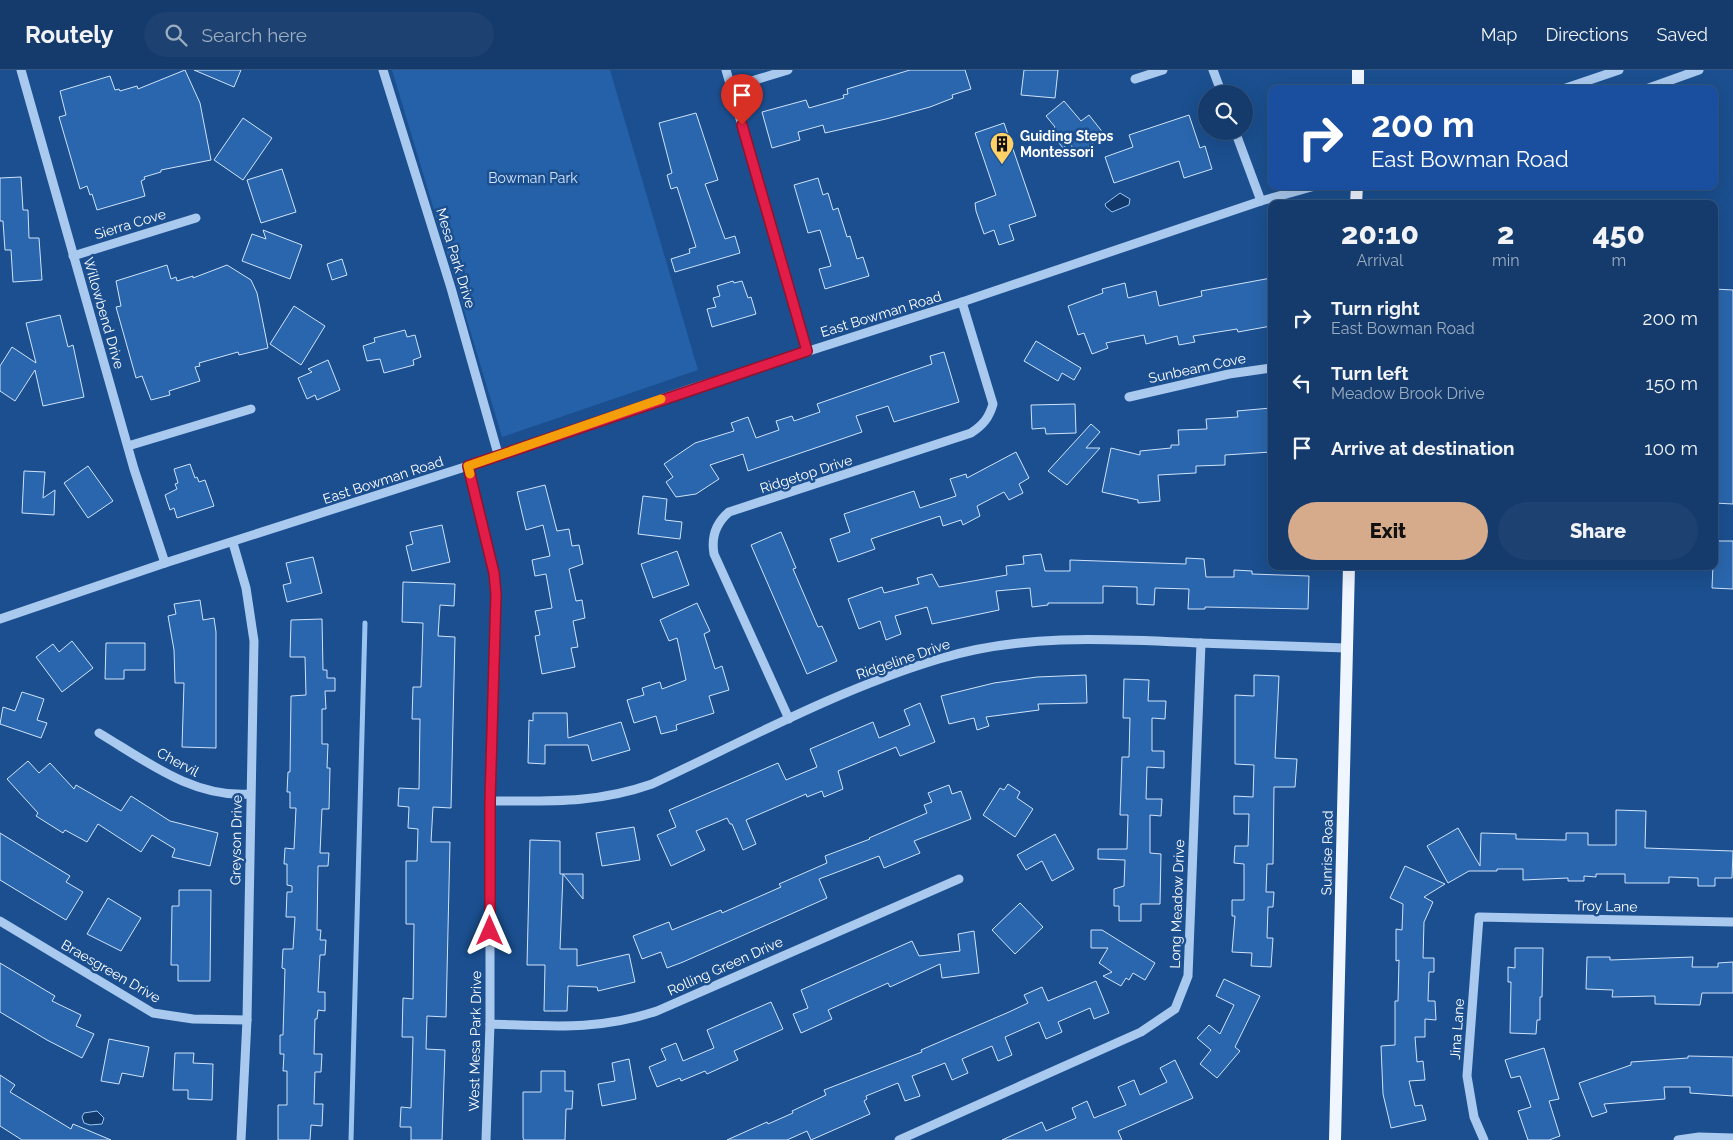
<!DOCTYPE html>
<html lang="en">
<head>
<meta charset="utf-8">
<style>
  :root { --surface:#143b6b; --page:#1d4271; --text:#f1f3f6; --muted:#9dadc1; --line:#33557e; --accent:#d6ab8b }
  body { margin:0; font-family:Raleway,sans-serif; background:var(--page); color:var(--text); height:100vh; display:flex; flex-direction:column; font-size:19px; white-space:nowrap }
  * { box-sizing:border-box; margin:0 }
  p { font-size:16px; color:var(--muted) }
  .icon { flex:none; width:28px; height:28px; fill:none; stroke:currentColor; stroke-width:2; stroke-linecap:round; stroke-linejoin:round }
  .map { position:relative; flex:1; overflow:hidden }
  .drawer { position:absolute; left:1268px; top:130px; width:450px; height:370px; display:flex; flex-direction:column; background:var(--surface); border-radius:10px; box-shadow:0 5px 20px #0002,0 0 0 1px var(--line) }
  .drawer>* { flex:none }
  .hud { position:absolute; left:1268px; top:15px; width:450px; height:105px; border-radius:10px; box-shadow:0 5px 20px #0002,0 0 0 1px var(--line); background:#1a4fa0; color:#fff; overflow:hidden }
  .fabs { position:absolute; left:1198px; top:15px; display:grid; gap:10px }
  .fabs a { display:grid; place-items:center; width:55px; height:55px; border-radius:50%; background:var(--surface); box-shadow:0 5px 20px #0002,0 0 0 1px var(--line); font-size:25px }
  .pin { position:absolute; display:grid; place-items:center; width:42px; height:42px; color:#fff; margin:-51px -21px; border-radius:50% 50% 50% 0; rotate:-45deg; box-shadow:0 0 5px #0007 }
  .pin .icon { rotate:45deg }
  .me { position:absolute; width:55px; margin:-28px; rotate:0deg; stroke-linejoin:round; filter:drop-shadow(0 0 4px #0008) }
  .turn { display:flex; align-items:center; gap:18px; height:105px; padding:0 20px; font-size:22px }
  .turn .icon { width:65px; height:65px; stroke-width:2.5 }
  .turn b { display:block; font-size:35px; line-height:42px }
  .eta { display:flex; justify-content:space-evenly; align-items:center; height:85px; text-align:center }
  .eta b { font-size:30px; font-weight:800; line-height:35px }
  .primary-button { display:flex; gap:10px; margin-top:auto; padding:10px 20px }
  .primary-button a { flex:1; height:58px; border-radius:30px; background:var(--accent); color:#111; font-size:20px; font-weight:800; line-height:58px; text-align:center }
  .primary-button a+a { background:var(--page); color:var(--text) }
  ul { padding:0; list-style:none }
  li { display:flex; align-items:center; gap:15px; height:65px; padding:0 20px }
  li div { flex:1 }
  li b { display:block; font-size:19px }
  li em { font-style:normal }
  header { display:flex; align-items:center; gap:30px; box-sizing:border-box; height:70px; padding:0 25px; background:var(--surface); border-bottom:1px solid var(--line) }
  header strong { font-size:24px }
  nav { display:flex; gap:28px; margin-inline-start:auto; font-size:18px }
  .search { width:350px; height:45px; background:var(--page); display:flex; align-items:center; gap:12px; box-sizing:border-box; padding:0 18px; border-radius:28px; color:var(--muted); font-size:19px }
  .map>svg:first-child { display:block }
  .green { fill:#2461a8 }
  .water { fill:#123a6d; stroke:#9cc4f0 }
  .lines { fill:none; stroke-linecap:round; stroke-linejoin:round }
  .stream { stroke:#9cc4f0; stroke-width:5 }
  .building { fill:#2a66ad; stroke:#cfe3fa }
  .minor { stroke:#a9c9ee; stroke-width:9 }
  .major { stroke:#f0f6ff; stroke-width:12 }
  .route-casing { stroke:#92132f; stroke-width:12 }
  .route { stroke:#e11d48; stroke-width:9 }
  .slow { stroke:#f59e0b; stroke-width:9 }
  .labels { text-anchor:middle; stroke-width:5; stroke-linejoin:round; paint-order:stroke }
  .poi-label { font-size:14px; font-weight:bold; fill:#fff; stroke:#1b4f8f; text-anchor:start }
  .park-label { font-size:14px; fill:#cfe3fa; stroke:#1b4f8f }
  .street-label { font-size:14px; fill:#fff; stroke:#1b4f8f }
</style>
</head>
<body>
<header>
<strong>Routely</strong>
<div class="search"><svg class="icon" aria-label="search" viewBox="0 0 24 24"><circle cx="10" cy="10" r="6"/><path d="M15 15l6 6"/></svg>Search here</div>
<nav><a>Map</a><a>Directions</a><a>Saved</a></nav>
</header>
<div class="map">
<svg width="1733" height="1070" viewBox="0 0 1733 1070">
  <rect width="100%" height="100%" fill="#1b4f8f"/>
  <path class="green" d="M392,0H610L698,300L502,367Z"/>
  <g class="water">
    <path d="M1120,123L1130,129L1129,135L1112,142L1106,137L1105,134Z"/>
    <path d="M97,1041L104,1048L102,1054L90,1055L84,1053L82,1047L84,1043Z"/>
  </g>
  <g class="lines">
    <path class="stream" d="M351,1070L365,553"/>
  </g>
  <g class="building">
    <path d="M185,0L200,33L211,90L161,100V102L144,107L145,109L141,111L145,126L97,140L92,124L90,125L87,116L80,119L59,47L66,45L60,21L110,6L115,20L119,19L120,21L137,16L138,19Z"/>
    <path d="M194,0H241L234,17Z"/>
    <path d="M910,0H965L971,19L952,25L953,28L930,37L886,49L825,63L823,55L798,62L800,70L772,78L762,42L806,30L809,38L844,28L843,25L848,24L847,19Z"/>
    <path d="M1024,0H1058L1055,28L1021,25Z"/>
    <path d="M1064,31L1081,51L1089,45L1104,64L1079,85L1069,73L1063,78L1050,62L1055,57L1046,46Z"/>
    <path d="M696,43L718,110L705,114L725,169L735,166L740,183L675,202L671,189L690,183L689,179L696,177L677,117L671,119L667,105L672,103L659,53Z"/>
    <path d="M1189,45L1200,78L1205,76L1212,99L1184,108L1179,91L1114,113L1105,87L1133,77L1129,65Z"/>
    <path d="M243,48L272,68L243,110L214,90Z"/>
    <path d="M1004,53L1036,146L1009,155L1014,170L999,175L994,160L984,164L976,141L975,133L996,125L975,63Z"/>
    <path d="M282,99L296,142L261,153L247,110Z"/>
    <path d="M21,107L23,140H28L29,168H39L42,210L13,212L11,180H5L3,151H0V108Z"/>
    <path d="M818,108L823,125L828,123L833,140L838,138L847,167L850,166L857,189L863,187L869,206L825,219L819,199L831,196L820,160L808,163L794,115Z"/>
    <path d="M263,160L302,175L290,209L242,191L252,164L266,169Z"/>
    <path d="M342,189L347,205L332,210L327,194Z"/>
    <path d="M167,195L171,209L176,207L177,211L193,206V208L227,195L251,210L257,223L268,278L239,285L238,282L199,293L200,296L195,297L200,311L169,321L170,325L151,330L142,306L136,308L116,237L121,236L116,211Z"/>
    <path d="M1271,208V256L1238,262L1237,259L1193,266L1195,272L1179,275L1177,266L1146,274L1144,265L1106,273L1108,278L1092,284L1084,263L1078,265L1068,236L1103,223L1102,219L1125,213L1128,228L1156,221L1159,236L1202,226L1201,221Z"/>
    <path d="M733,211L734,213L742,211L748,228L751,227L756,244L712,257L707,239L716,237L713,228L720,226L717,216Z"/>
    <path d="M1714,219L1733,220V434L1714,433Z"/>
    <path d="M294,236L325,256L301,295L270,274Z"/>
    <path d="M60,245L68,277L73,275L84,327L43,336L35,300L15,331L0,321V296L12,277L36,293L26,253Z"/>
    <path d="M405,260L407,267L415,265L421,287L413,290L414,295L384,303L380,289L367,291L363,276L375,272L374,268Z"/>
    <path d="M1036,271L1081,298L1074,310L1062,303L1058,311L1024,291Z"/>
    <path d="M944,282L959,332L894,352L888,336L856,346L862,362L748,401L743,384L710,395L719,409L696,424L676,427L666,412L673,407L664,394L695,373L734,361L731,353L748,347L756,368L779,360L776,351L792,346L794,351L820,342L817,334L932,294L930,286Z"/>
    <path d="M328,290L340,320L317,330L315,325L307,329L298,308L312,302L308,299Z"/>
    <path d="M1075,334L1076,363L1046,364L1045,358L1032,359L1031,335Z"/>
    <path d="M1271,338V382L1225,385V395L1196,396V403L1158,405L1160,431L1138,433V430L1102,422L1111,378L1140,385V381L1171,378V375H1179L1178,360L1207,359L1206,349L1238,347L1237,341Z"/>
    <path d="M1091,354L1100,362L1086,378H1100L1067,415L1048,401Z"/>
    <path d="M1016,382L1029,408L1019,414L1023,423L1009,430L1004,422L977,436L980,446L963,455L961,450L943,456L940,446L871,469L875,479L838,492L830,469L850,462L844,444L914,421L920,438L956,426L950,409L966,404L967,408Z"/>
    <path d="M190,394L195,408L197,407L199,412L205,410L214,436L177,448L174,438L170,440L165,425L177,419L175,414L178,413L174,399Z"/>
    <path d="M88,396L113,431L88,448L64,413Z"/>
    <path d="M24,401L45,402L43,428L55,420L54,445L22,443Z"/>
    <path d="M545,415L557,461L569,459L572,476L579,475L583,494L569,499L576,531L582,530L585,548L573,551L578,577L571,578L575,597L542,604L535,566L540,565L535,541L552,538L546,504L535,506L532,490L550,486L543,455L526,460L517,422Z"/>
    <path d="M643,426L667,429L665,450L682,452L680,469L638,464Z"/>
    <path d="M442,455L450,492L412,501L406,476L413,474L410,462Z"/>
    <path d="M781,462L796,498L793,499L818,557L822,556L837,591L807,604L751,475Z"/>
    <path d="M1714,471H1733V519L1712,518Z"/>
    <path d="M677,481L689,515L653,528L641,494Z"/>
    <path d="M1041,484L1045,501H1070V490L1186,494V488L1204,489L1206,507H1234V500L1252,501V504L1309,506L1308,539L1205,537V539H1188L1189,519L1155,518L1154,535L1137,534V517L1103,516V533H1048V535L1032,537L1030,518L996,521L999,540L932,554L927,537L895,546L901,564L886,570L880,551L859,559L848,529L882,517L884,523L919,514L917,508L932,504L939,517L1007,505L1006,496L1024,494L1023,486Z"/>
    <path d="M313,487L322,523L287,532L283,515L291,513L286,493Z"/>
    <path d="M403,512L455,514L454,536L440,535L438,566L455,567L451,738L433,737L431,772H450L446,947L427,946L426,979L445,980L442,1070H411V1057H400L401,1037L411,1038L413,967H402L403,928L413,929L414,854H406V791H417L418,759L408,758L409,737L398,736L399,718L419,719L420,649H412L413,617H421L423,553L402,552Z"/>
    <path d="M200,530L203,550L214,548L216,562V678L182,677L184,613H175L174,580L168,546L176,544L174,534Z"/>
    <path d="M697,533L710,561L704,564L715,599L722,596L729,620L709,626L714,643L676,655L677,660L661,664L656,646L634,653L627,630L644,625L642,618L660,612L662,619L686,610L677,568L669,571L660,550Z"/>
    <path d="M322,549L323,600H327V608H335V621H325L326,639H322V674H328L327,698H330L329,739H322L320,783H329L328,796H318L317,860H321L320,870H326L325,885H320L318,922H325V941L318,940L317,949H315L314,984H322L321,1002H315L314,1034H323L322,1056L311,1055L310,1070H278V1035H287V1001H283L284,984H280V965H283L285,899L282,898L283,879H293L295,847H286L287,822H292V816L287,815V794H284L285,778L294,779L296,738H290V722H287L288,702H290L291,626L306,625L305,587H290L291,550Z"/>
    <path d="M72,571L93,598L62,622L36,587L53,574L59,582Z"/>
    <path d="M106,573H145V600H124V609H105Z"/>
    <path d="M1086,605L1087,633L1038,634L1039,640L986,647L989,656L977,660L974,648L949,654L941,626L994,613L1037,607Z"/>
    <path d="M1254,605L1279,606L1275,688L1297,689L1295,717H1274L1273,794H1267L1266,822H1274L1273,837H1268L1267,868H1273L1271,897L1251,896L1252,883L1232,882L1235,846H1232V830H1244V794L1234,793L1235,776H1248L1249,744H1234V726L1253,727L1254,695L1235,694V625L1254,626Z"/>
    <path d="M1124,609L1149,610L1148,631H1166L1165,649L1152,648V681H1164V698L1147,697L1146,729H1162L1161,746L1150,745V783L1161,784L1160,834H1141V851H1119V836H1114V819L1124,816L1125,790L1098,789V779H1127L1128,745H1120L1122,687H1129L1130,648H1123Z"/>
    <path d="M22,622L44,629L37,650L47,653L41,668L0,654L3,637L15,641Z"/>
    <path d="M920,633L935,672L900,686L896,677L838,701L843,719L824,727L822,721L807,727L806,724L746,750L756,774L743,780L732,754H730L727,748L696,761L705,780L671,796L657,765L676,757L669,740L778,693L786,710L817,697L810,679L873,652L879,668L910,655L904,640Z"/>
    <path d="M533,643H567L568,668L621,652L630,680L592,691L588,675H545V694L528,693L529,650L533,651Z"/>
    <path d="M28,691L39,703L50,693L74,719L76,715L121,741L131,726L170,751L218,763L210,796L172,787L175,779L152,765L141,782L98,754L87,772L65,760L63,763L36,746L38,743L7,709Z"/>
    <path d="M1008,714L1020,722L1017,728L1033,739L1015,767L983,745L1000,718L1004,720Z"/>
    <path d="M949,715L952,724L961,721L971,749L914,771L920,783L884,798L879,786L819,809L827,828L683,892L667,898L661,882L642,889L633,866L669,852L672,860L721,840L722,843L781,817L779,814L827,793L825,786L870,769L869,768L927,743L924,735L932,732L928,723Z"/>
    <path d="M1616,740L1646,741L1645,778L1733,781L1732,808H1715V816H1698V808L1669,807V813H1625V804H1596V807L1584,806V811H1568V808L1523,810V799H1497V801H1469L1448,813L1427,776L1458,758L1480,796L1481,763L1516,764V769L1566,770V763H1588V775H1616Z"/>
    <path d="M634,757L640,790L602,796L596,763Z"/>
    <path d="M0,763L70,806L66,812L83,822L66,850L0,810Z"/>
    <path d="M1055,764L1074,799L1052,811L1042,791L1026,800L1017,785Z"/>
    <path d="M530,770L560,771V804H563L560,879H577V896L629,884L635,912L598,921L597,917L568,916L567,941H544L545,895H527Z"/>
    <path d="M1405,796L1445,814L1424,827L1433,832L1424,852L1423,888H1434V902H1429L1428,931H1435L1436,950L1425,949V967H1415L1417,992L1423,991L1425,1010L1409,1011L1415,1036L1422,1035L1426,1050L1391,1058L1383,1024L1381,976L1395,975V931H1398L1399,890L1396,891V859L1402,860L1403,834L1390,828Z"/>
    <path d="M563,804H583V829Z"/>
    <path d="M179,820H211L210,911H178V895H171L172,836H179Z"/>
    <path d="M108,828L141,848L121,881L87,864Z"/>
    <path d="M1020,833L1043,857L1015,884L992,860Z"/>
    <path d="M1091,860H1102L1155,893L1145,910L1133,903L1129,910L1126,908L1121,916L1103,906L1112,902L1099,893L1108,878H1091Z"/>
    <path d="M974,861L979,903L942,908L940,894L890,917L888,913L828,940L832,949L801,963L793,944L808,938L801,920L912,871L919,886L960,881L958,864Z"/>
    <path d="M1515,878H1543L1542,927H1540V950H1537L1536,964L1510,963L1511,912H1508V897L1515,898Z"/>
    <path d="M1587,887H1610V890L1693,887L1692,897H1718V893L1733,892V923H1702L1700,935L1655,934V926L1612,927L1613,920L1586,919Z"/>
    <path d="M0,893L55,926L52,931L81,945L76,956L94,964L82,988L47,970L0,942Z"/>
    <path d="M1224,909L1260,926L1235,977L1240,981L1217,1008L1200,994L1211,980L1197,968L1209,955L1220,964L1234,935L1216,926Z"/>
    <path d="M1096,911L1109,943L1094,949L1090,938L1058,952L1062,962L1046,969L1039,952L1005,967L1012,985L998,991L992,976L962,989L968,1003L952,1010L945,993L912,1006L920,1026L905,1031L898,1013L866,1026L867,1029L864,1031L870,1044L811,1070L807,1061L787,1070H727L767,1052L768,1054L793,1043L792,1041L826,1025L824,1020L922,982L921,980L1009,942L1028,933L1024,925L1042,917L1048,931Z"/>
    <path d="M771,932L783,959L734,981L738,990L707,1004L705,1001L681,1011L680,1008L657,1017L649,997L666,990L661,979L676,973L683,991L714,978L707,960Z"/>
    <path d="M109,969L149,977L143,1007L122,1003L119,1014L101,1011Z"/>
    <path d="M1544,978L1559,1029L1549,1031L1560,1066L1549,1070H1528L1518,1041L1531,1037L1520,1006L1511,1008L1505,990Z"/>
    <path d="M175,983H194L193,993L213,994L212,1030L188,1029V1020H173Z"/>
    <path d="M1688,986L1733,987V1026L1690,1023V1017H1664L1665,1029L1604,1034L1607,1042L1592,1047L1579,1013L1631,995V992L1688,988Z"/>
    <path d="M629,989L636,1029L602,1036L598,1014L615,1011L612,993Z"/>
    <path d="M1175,990L1193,1028L1118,1061L1122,1070H1002L1042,1052L1046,1061L1076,1048L1072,1038L1087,1031L1094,1048L1126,1035L1118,1017L1134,1010L1140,1025L1167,1012L1160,998Z"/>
    <path d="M541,1001H565V1021H573L572,1039H566L565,1070H524L523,1068V1022H541Z"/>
    <path d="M0,1005L15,1015L10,1022L71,1059L73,1054L111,1070H22L0,1056Z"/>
  </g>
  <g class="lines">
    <g class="minor">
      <path d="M21,0L134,399L165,493"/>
      <path d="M383,0L451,218L498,384"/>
      <path d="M726,0L807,281"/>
      <path d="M1213,0L1222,24"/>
      <path d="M1135,9L1163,0"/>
      <path d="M732,17L788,0"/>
      <path d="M1563,19L1619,0"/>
      <path d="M1646,19L1699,0"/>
      <path d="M1235,61L1261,131"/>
      <path d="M73,186L196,148"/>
      <path d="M1129,327L1229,304L1271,298"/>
      <path d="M128,376L251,339"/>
      <path d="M468,396L494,503L496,524L490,731V954L486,1070"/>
      <path d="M233,473L246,518L254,571L247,950L241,1070"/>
      <path d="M0,549L165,493L468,396L690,319L962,232L1261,131L1315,116"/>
      <path d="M789,649L714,484C711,467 716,453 729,442L971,363C983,355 989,348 993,334L962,232"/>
      <path d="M99,663C146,691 193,728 250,724"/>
      <path d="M490,731C548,731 595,734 652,714C746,670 839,619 939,589C1023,563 1113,569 1199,573C1248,575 1297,576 1346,578"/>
      <path d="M0,851L153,943L193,949L247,950"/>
      <path d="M490,954C551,956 597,961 657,941L959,809"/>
      <path d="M899,1070L1141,962L1175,939L1188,906L1201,573"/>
      <path d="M1484,1070L1474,1047L1467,1006L1479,847L1733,852"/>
      <path d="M1678,1070L1699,1067L1733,1068"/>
    </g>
    <g class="major">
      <path d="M1358,19V0"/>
      <path d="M1356,134L1357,116"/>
      <path d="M1335,1070L1349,496"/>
    </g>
  </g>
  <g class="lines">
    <defs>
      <path id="route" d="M490,861V731L496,524L494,503L468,396L807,281L742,55"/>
    </defs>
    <use href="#route" class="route-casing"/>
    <use href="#route" class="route"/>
    <path class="slow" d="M470,404L468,396L661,329"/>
  </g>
  <defs>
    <symbol id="building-pin" viewBox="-11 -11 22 30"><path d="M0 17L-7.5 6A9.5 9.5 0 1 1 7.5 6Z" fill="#ffd166" stroke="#1b4f8f"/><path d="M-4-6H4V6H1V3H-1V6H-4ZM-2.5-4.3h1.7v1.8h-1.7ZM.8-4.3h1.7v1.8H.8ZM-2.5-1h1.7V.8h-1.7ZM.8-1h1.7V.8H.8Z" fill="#111"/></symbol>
  </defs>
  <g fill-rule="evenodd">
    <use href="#building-pin" x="988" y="60" width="28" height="38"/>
  </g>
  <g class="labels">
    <g class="poi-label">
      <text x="1020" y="71">Guiding Steps<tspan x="1020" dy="16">Montessori</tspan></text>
    </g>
    <g class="park-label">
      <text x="533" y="113">Bowman Park</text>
    </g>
    <g class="street-label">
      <text transform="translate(130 154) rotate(-17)" y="5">Sierra Cove</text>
      <text transform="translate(456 188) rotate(73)" y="5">Mesa Park Drive</text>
      <text transform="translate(104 243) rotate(74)" y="5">Willowbend Drive</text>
      <text transform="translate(881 244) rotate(-17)" y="5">East Bowman Road</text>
      <text transform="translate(1197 298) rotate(-12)" y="5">Sunbeam Cove</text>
      <text transform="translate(806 404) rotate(-18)" y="5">Ridgetop Drive</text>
      <text transform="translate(383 410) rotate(-18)" y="5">East Bowman Road</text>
      <text transform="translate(903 589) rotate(-19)" y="5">Ridgeline Drive</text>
      <text transform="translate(178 692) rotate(28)" y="5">Chervil</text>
      <text transform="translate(236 770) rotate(-89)" y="5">Greyson Drive</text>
      <text transform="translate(1327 783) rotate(-89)" y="5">Sunrise Road</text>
      <text transform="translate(1177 834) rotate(-88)" y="5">Long Meadow Drive</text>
      <text transform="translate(1606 836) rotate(1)" y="5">Troy Lane</text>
      <text transform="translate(725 896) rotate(-24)" y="5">Rolling Green Drive</text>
      <text transform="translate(111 901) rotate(30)" y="5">Braesgreen Drive</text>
      <text transform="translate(1457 959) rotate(-86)" y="5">Jina Lane</text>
      <text transform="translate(475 971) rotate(-89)" y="5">West Mesa Park Drive</text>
    </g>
  </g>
</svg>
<div class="fabs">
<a><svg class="icon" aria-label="search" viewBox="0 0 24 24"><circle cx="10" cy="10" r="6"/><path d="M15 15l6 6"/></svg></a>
</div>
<div class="pin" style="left:742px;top:55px;background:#d93025"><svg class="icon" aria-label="arrive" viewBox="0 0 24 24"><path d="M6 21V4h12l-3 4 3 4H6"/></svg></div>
<svg class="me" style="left:490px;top:861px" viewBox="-20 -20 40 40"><path d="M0-17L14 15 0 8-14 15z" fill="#e11d48" stroke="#fff" stroke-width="4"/></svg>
<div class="hud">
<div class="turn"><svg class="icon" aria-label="right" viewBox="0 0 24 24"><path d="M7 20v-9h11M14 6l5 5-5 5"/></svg><div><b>200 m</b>East Bowman Road</div></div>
</div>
<section class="drawer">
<div class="eta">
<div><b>20:10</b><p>Arrival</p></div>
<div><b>2</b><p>min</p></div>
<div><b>450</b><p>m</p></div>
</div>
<ul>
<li><svg class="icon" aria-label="right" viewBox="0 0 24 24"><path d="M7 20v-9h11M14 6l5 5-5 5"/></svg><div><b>Turn right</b><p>East Bowman Road</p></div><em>200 m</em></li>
<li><svg class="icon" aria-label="left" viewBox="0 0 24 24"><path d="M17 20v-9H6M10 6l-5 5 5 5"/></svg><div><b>Turn left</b><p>Meadow Brook Drive</p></div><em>150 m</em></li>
<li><svg class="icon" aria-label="arrive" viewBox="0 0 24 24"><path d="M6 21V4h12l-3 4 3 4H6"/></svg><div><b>Arrive at destination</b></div><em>100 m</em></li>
</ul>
<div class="primary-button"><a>Exit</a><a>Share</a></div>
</section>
</div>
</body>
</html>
